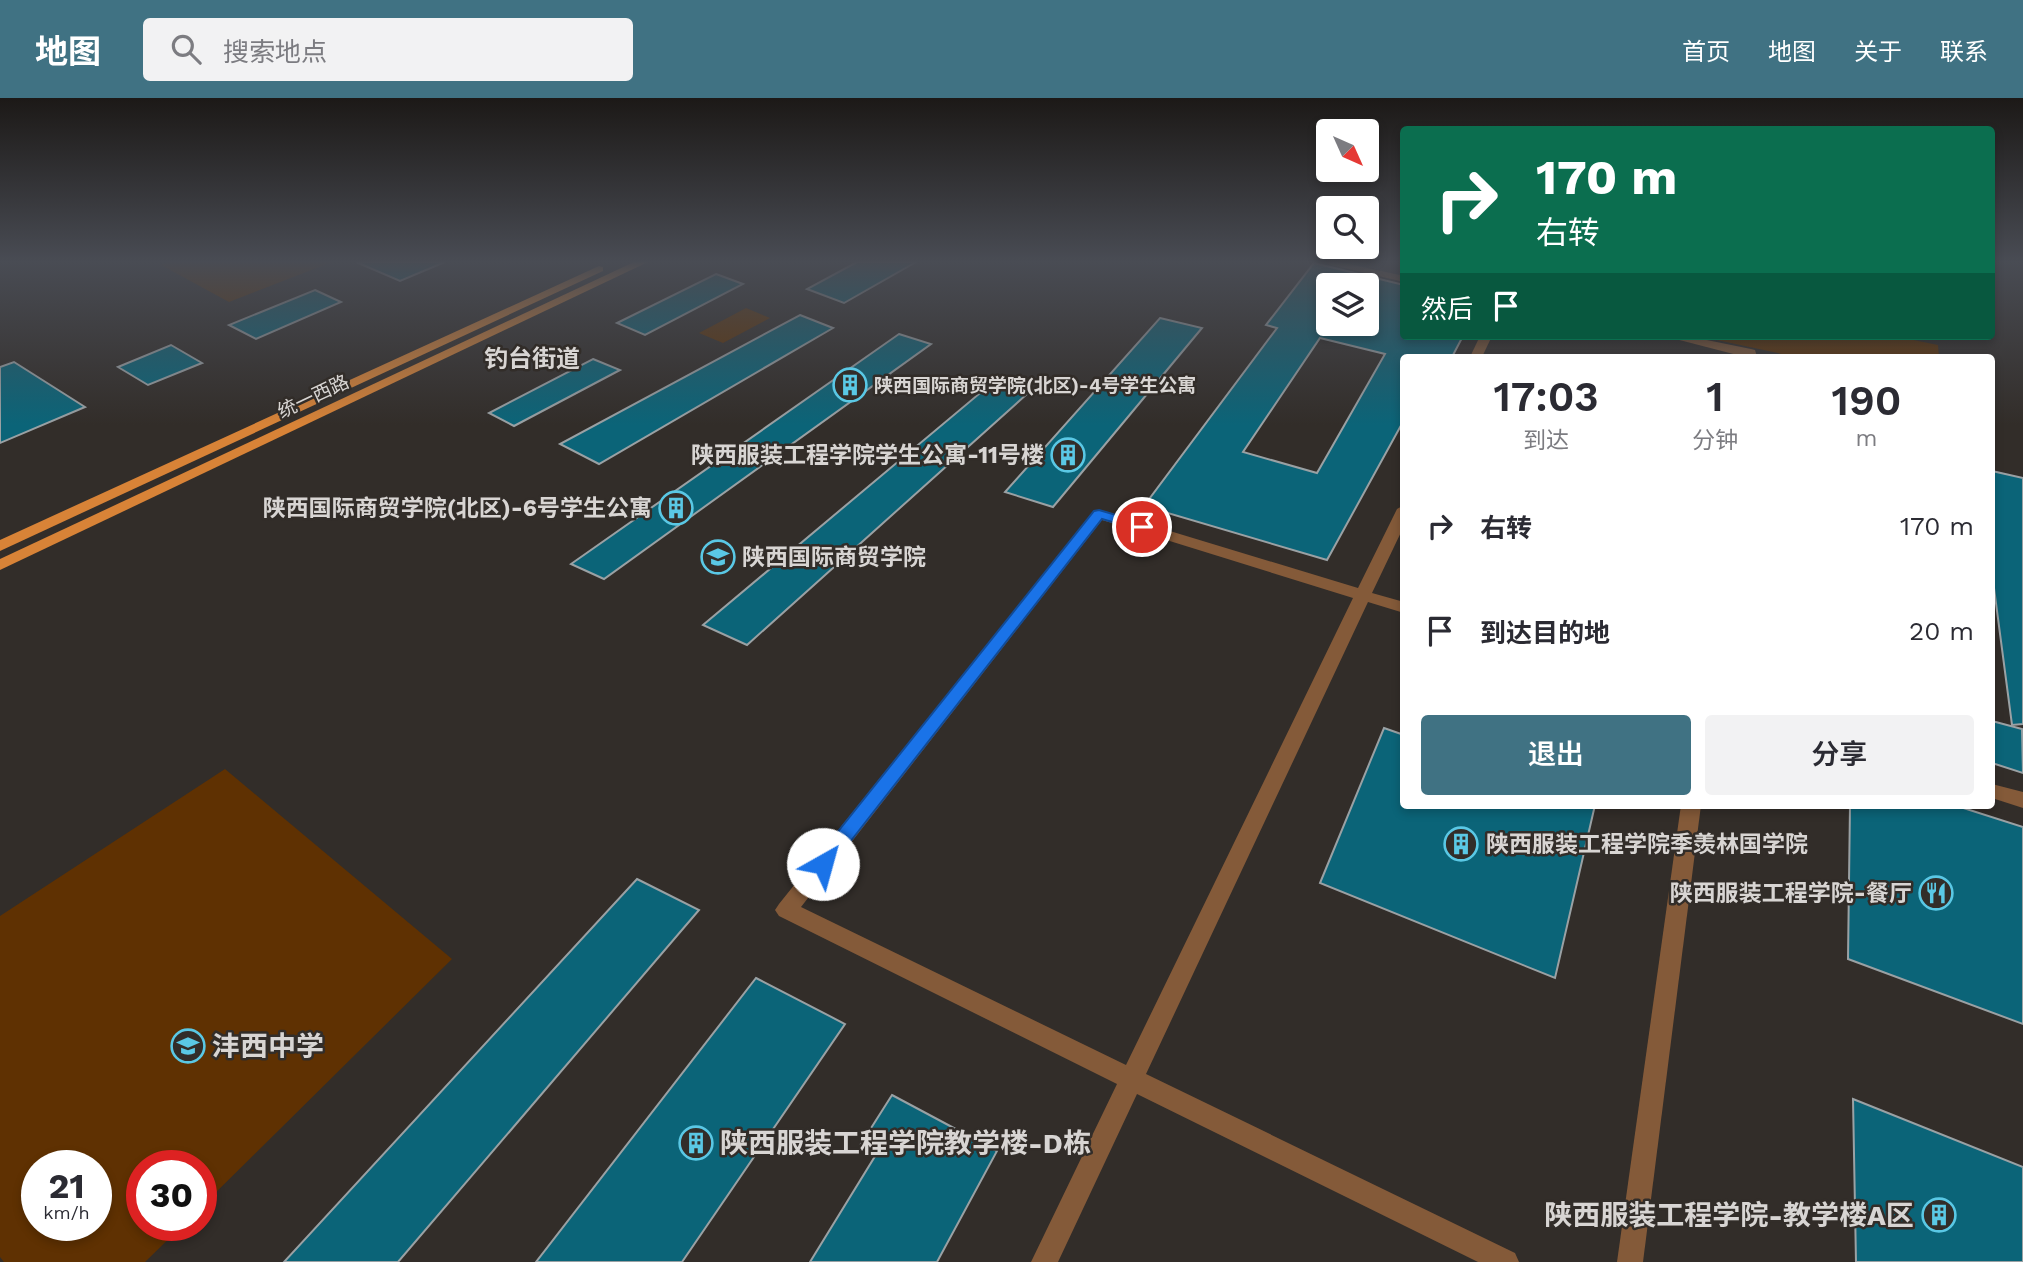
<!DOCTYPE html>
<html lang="zh">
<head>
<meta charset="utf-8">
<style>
  :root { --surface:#fff; --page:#f2f2f3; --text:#2b2b33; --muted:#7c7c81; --accent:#407283 }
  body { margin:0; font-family:"Work Sans","Noto Sans SC",sans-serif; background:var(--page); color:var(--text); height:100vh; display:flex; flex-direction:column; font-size:26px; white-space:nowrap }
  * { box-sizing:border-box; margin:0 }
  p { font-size:23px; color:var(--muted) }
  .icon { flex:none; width:38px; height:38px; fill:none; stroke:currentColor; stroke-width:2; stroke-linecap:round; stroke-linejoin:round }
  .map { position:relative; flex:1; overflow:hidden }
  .drawer { position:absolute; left:1400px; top:256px; width:595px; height:455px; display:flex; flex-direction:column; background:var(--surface); border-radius:7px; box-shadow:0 4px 10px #0003 }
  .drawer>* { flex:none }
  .banner { position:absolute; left:1400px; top:28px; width:595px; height:214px; border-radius:7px; box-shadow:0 4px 10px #0003; background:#0b6e4f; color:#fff; overflow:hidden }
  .needle { width:46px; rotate:135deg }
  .fabs { position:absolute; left:1316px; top:21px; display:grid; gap:14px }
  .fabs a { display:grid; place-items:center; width:63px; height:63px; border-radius:7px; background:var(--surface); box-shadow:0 4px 10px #0003; font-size:35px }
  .speed { position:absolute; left:21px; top:1052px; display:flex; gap:14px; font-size:35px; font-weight:700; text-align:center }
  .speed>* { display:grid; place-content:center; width:91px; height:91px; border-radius:50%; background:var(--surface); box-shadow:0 4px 10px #0003; line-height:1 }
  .speed small { font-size:18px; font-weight:400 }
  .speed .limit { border:10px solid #d22; background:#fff; color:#111 }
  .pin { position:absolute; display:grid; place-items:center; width:60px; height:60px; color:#fff; margin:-30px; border:4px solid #fff; border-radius:50%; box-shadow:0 2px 7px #0007 }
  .me { position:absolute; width:77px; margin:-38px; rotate:38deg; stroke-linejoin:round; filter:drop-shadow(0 0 5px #0008) }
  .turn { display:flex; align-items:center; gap:24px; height:147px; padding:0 21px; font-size:32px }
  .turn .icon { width:91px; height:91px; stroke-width:2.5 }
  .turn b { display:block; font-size:49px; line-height:60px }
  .then { display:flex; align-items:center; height:66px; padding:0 21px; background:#0003; gap:14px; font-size:26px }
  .eta { display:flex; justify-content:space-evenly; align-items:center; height:119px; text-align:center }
  .eta b { font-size:42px; font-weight:600; line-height:49px }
  .primary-button { display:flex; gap:14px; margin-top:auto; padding:14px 21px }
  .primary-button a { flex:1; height:80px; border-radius:7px; background:var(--accent); color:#fff; font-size:28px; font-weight:600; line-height:80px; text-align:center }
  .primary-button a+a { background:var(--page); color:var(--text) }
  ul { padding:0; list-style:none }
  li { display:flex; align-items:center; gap:21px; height:105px; padding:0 21px }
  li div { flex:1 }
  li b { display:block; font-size:26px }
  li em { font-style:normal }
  header { display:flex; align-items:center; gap:42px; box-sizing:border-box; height:98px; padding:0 35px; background:var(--accent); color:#fff }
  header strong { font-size:33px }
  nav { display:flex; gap:38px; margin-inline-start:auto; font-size:24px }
  .search { width:490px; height:63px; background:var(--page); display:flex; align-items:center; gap:18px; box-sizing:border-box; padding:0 24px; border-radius:7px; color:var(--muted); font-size:26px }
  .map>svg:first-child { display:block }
  .green { fill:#5f3102; fill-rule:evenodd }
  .building { fill:#0b6478; stroke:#9aa1a4; stroke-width:2; fill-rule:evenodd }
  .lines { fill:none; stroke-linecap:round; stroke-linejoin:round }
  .street { fill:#845a39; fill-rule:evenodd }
  .primary { fill:#d88337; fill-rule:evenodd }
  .route { fill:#1a73e8; stroke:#114b97; stroke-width:2 }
  .labels { text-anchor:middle; stroke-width:5; stroke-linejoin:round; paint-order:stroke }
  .far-poi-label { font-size:19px; font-weight:bold; fill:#d8d5d3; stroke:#322d29; text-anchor:start }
  .far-street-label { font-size:19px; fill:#d8d5d3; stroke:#322d29 }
  .poi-label { font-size:23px; font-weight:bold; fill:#d8d5d3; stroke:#322d29; text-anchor:end }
  .far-district-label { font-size:24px; font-weight:bold; fill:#d8d5d3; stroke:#322d29 }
  .near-poi-label { font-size:28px; font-weight:bold; fill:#d8d5d3; stroke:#322d29; text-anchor:start }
</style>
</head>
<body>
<header>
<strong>地图</strong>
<div class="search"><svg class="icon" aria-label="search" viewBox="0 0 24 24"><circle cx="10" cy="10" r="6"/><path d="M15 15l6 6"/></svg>搜索地点</div>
<nav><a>首页</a><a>地图</a><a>关于</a><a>联系</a></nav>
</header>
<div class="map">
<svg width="2023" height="1164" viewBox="0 0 2023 1164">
  <rect width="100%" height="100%" fill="#322d29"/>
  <g class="green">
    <path d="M170,164H332L229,204L161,167Z"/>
    <path d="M746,210L770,220L723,245L699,235Z"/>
    <path d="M1698,238H1894L1938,247L1939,259H1796Z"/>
    <path d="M225,671L452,861L201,1109V1068H142V1127H183L145,1164H4L0,1159V818ZM37,1068H96V1127H37Z"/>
  </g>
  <g class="building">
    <path d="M356,164H445L400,183Z"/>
    <path d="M857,164H916L844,205L807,191Z"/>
    <path d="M1314,165L1404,187V238H1463L1452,259H1404V322L1327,462L1144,408L1277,230L1266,227ZM1328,187H1367V226H1328ZM1320,240L1385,256L1317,375L1243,354Z"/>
    <path d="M716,176L743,186L645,237L617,225Z"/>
    <path d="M315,192L341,204L256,241L229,227Z"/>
    <path d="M800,217L833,230L599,366L560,346Z"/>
    <path d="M1160,220L1202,230L1053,409L1005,394Z"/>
    <path d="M899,236L931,246L604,481L571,466Z"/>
    <path d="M171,247L202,265L148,287L118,269Z"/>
    <path d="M593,261L620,272L514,328L489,315Z"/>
    <path d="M14,264L85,309L0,345V269Z"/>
    <path d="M992,285L1027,296L747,547L703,527Z"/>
    <path d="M1992,373L2023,380V626L2012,627L1992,475Z"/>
    <path d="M1992,623L2022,631L2023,675L1992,665Z"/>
    <path d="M1384,630L1404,637V707H1595L1555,880L1320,785Z"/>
    <path d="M1850,707H1954L2023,729V926L1848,861Z"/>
    <path d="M637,781L699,812L398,1164H284Z"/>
    <path d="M756,880L845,926L682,1164H536Z"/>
    <path d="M892,997L997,1053L937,1164H810L877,1055L861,1046Z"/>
    <path d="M1853,1001L2023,1069V1164H1856Z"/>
  </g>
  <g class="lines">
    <g class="street">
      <path d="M1319,164H1340L1404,178V184Z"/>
      <path d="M1480,238H1492L1482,259H1470Z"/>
      <path d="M1664,238H1687L1751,251L1755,252L1757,259H1745Z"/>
      <path d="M1404,407V428L1372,495L1404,504V515L1368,504L1146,976L1515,1155L1519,1164H1478L1137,996L1058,1164H1031L1117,986L779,818L775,812L779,806L1094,413H1104L1358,490L1397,411ZM1102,422L1353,500L1126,967L801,809Z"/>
      <path d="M1992,686L2023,694V710L1992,700Z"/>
      <path d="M1681,707H1701L1643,1164H1617Z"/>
    </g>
    <g class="primary">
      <path d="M634,164H648L0,472V461Z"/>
      <path d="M599,168L603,169V173L0,453V442Z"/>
    </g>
  </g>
  <linearGradient id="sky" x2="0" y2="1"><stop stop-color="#1c1917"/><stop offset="0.5" stop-color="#494c54"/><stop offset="1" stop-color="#494c54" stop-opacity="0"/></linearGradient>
  <rect width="2023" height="327" fill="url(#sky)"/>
  <path class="route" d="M1099,412L1147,426L1149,429L1142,433L1102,421L829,771L823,774L816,771L814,766L816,761L1094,413Z"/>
  <defs>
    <symbol id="building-ring" viewBox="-11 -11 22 22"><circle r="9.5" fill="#322d29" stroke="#5ac8e5" stroke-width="1.5"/><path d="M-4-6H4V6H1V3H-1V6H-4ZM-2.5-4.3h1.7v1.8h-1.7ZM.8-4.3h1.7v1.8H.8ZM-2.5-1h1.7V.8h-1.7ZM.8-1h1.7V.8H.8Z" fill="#5ac8e5"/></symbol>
    <symbol id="university-ring" viewBox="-11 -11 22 22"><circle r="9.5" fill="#322d29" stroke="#5ac8e5" stroke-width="1.5"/><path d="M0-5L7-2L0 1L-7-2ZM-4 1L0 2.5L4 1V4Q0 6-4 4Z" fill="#5ac8e5"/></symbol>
    <symbol id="restaurant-ring" viewBox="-11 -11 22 22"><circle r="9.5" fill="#322d29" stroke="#5ac8e5" stroke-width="1.5"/><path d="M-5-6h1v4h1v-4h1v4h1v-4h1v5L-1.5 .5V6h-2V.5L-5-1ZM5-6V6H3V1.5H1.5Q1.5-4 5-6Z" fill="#5ac8e5"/></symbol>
    <symbol id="school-ring" viewBox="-11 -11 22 22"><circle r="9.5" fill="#322d29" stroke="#5ac8e5" stroke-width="1.5"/><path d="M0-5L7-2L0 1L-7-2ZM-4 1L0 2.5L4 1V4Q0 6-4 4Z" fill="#5ac8e5"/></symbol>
  </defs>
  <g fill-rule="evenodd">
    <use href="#building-ring" x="831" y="268" width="38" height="38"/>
    <use href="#building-ring" x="1049" y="338" width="38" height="38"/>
    <use href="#building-ring" x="657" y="391" width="38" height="38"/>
    <use href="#university-ring" x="699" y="440" width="38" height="38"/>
    <use href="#building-ring" x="1442" y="727" width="38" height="38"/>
    <use href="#restaurant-ring" x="1917" y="776" width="38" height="38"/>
    <use href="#school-ring" x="169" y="929" width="38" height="38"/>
    <use href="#building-ring" x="677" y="1026" width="38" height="38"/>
    <use href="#building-ring" x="1920" y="1098" width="38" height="38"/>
  </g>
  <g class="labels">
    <g class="far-poi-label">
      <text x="874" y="294">陕西国际商贸学院(北区)-4号学生公寓</text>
    </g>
    <g class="far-street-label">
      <text transform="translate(313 298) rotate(-25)" y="7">统一西路</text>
    </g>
    <g class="poi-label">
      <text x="1044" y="365">陕西服装工程学院学生公寓-11号楼</text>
      <text x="652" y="418">陕西国际商贸学院(北区)-6号学生公寓</text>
      <text x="742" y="467" text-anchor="start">陕西国际商贸学院</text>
      <text x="1486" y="754" text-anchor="start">陕西服装工程学院季羡林国学院</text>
      <text x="1912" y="803">陕西服装工程学院-餐厅</text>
    </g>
    <g class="far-district-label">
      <text x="532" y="269">钓台街道</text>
    </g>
    <g class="near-poi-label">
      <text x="212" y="958">沣西中学</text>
      <text x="720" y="1055">陕西服装工程学院教学楼-D栋</text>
      <text x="1914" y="1127" text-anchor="end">陕西服装工程学院-教学楼A区</text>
    </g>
  </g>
</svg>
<div class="fabs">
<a><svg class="needle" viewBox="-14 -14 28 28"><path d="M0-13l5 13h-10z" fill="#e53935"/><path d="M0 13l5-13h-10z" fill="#7c7c81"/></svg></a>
<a><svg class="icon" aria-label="search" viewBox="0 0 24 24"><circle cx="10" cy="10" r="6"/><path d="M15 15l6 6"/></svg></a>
<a><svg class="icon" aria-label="layers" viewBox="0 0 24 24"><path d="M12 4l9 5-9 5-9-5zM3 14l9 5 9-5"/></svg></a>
</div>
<div class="speed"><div>21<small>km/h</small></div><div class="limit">30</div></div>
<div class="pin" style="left:1142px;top:429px;background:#d93025"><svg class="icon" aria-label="arrive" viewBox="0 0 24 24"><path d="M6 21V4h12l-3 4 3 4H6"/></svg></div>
<svg class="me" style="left:823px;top:766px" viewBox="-20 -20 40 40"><circle r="19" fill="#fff"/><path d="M0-13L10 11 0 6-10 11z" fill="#1a73e8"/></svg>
<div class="banner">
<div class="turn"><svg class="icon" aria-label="right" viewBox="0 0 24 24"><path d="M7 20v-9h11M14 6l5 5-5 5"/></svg><div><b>170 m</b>右转</div></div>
<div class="then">然后<svg class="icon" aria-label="arrive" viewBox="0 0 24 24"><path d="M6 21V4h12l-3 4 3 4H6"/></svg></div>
</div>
<section class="drawer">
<div class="eta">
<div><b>17:03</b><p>到达</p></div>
<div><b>1</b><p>分钟</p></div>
<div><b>190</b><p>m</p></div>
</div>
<ul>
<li><svg class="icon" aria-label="right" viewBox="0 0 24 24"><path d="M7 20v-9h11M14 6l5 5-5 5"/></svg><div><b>右转</b></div><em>170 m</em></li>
<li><svg class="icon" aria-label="arrive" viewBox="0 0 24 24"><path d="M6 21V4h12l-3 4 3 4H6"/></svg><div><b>到达目的地</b></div><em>20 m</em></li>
</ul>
<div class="primary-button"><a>退出</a><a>分享</a></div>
</section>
</div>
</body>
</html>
